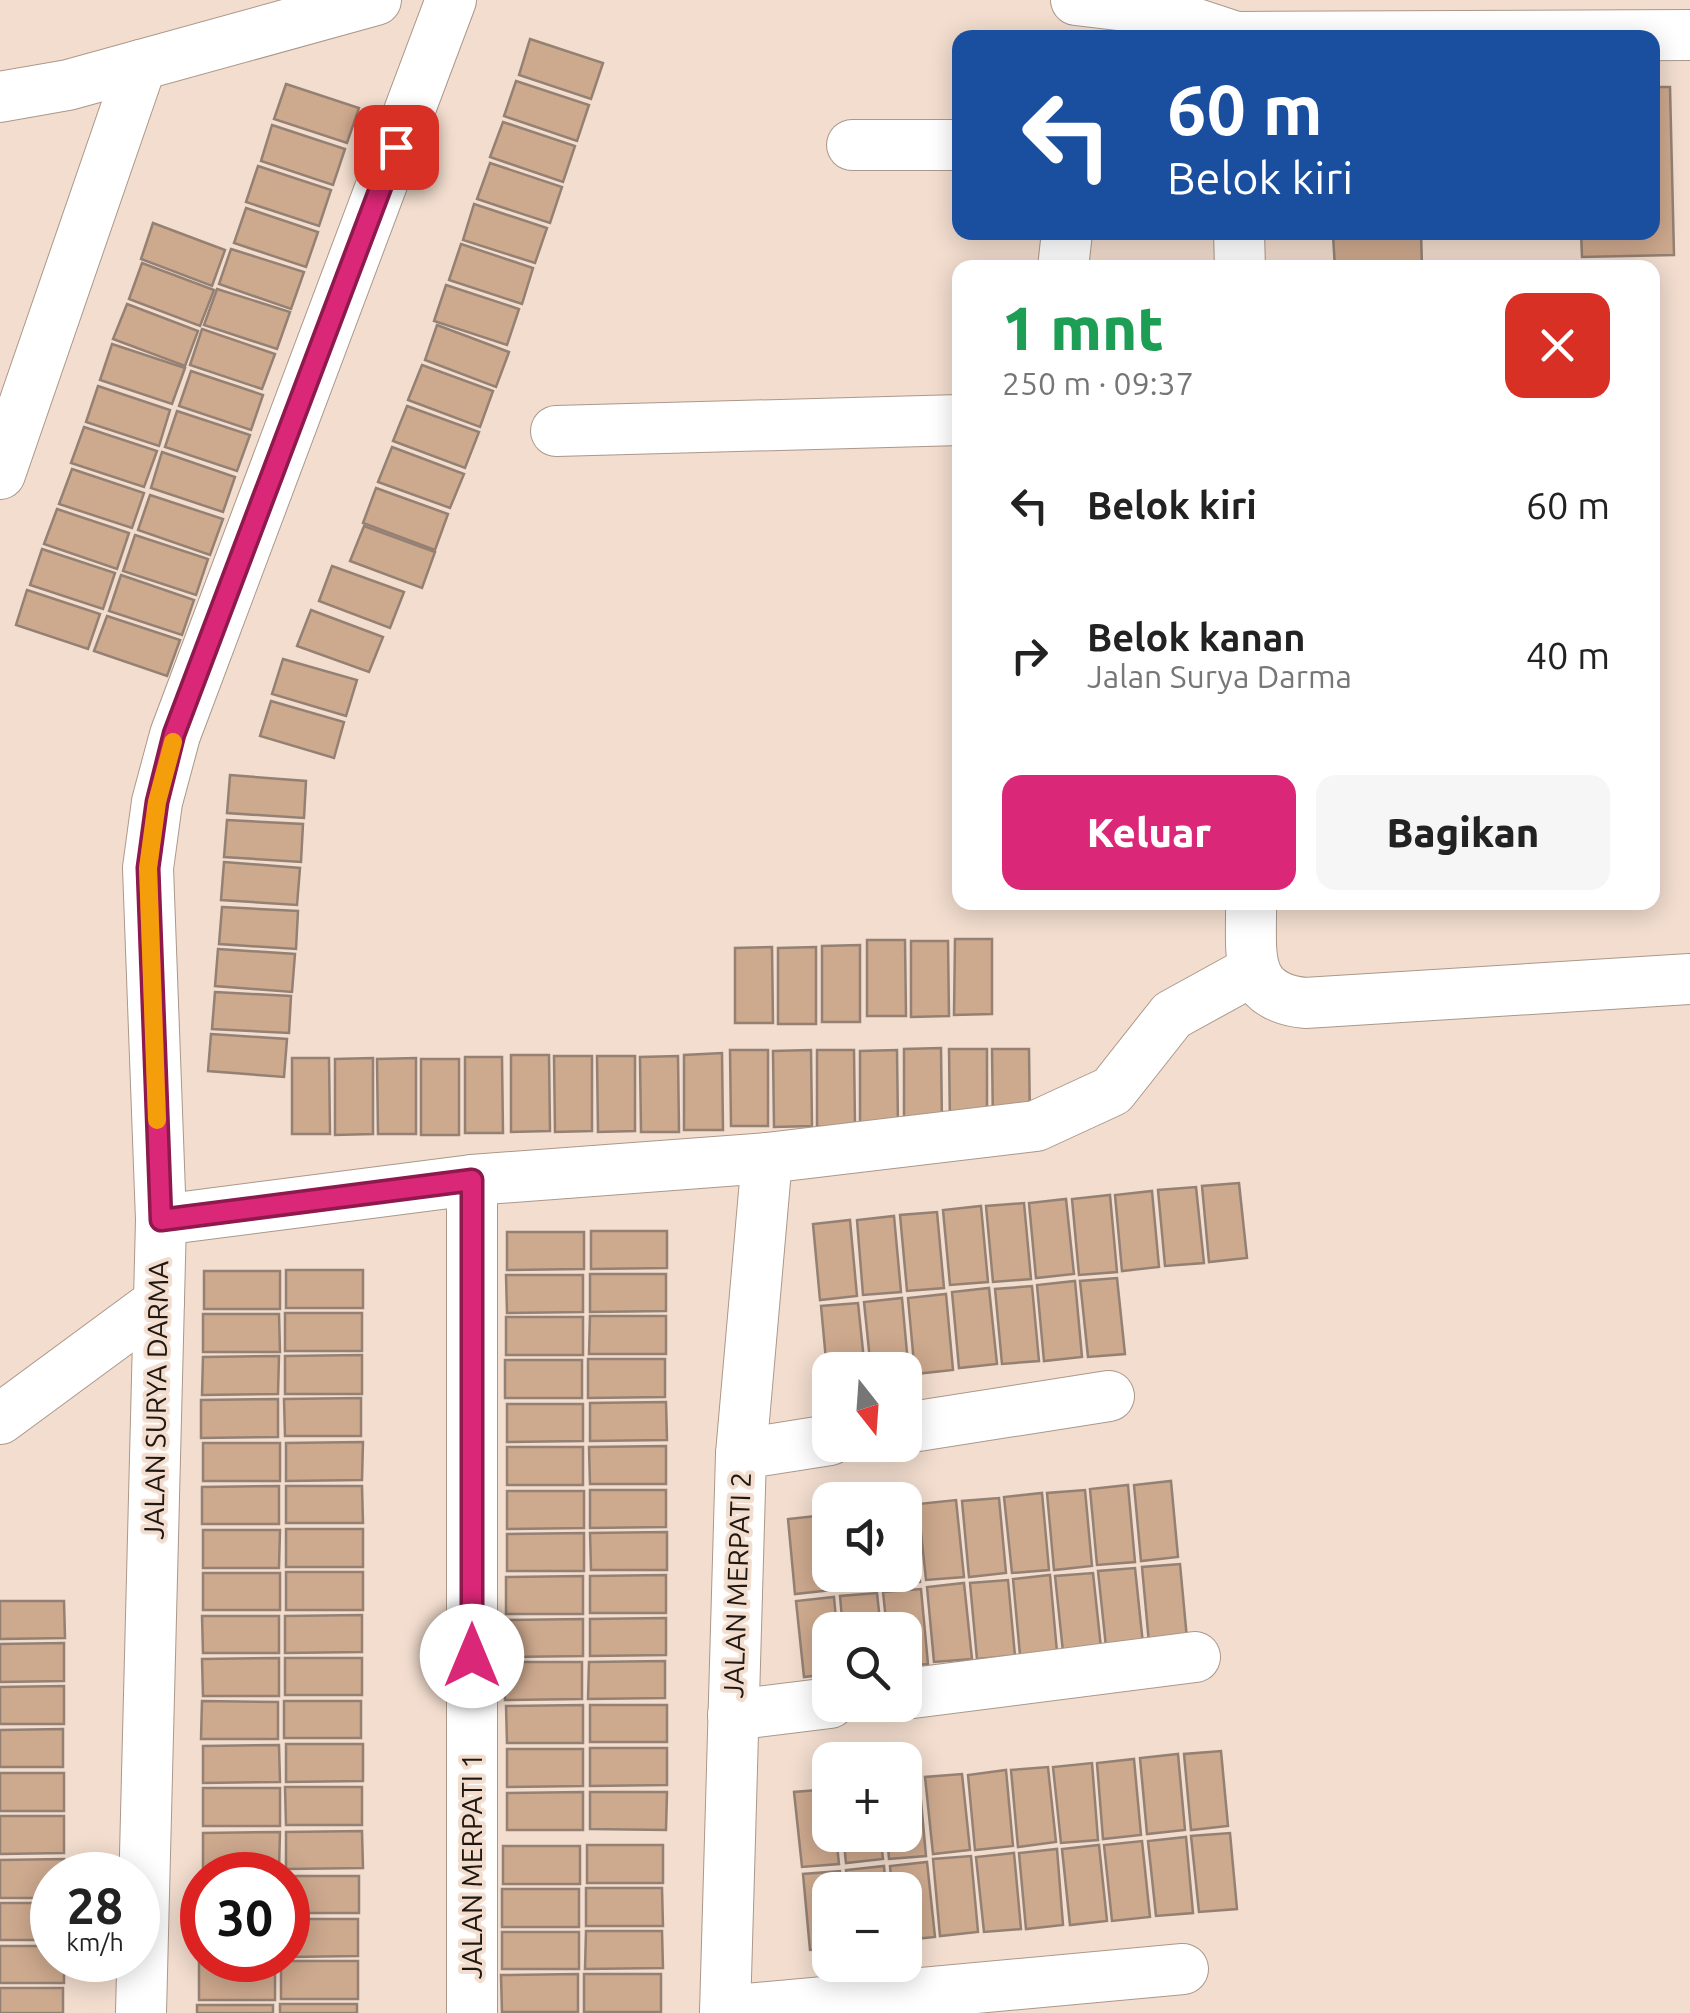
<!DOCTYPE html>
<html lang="id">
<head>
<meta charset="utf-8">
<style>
  :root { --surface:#fff; --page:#f6f6f6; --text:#222; --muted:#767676; --accent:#db2777 }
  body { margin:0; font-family:Ubuntu,sans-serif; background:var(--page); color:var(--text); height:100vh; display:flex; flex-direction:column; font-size:38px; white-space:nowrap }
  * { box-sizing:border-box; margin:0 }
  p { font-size:32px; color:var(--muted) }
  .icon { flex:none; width:55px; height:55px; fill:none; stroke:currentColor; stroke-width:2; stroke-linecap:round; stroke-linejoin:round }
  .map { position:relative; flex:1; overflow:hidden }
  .sheet { position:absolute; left:952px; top:260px; width:708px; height:650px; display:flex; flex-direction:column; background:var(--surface); border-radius:20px; box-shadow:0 5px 25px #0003 }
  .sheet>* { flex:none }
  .banner { position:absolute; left:952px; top:30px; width:708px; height:210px; border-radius:20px; box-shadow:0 5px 25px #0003; background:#1a4fa0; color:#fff; overflow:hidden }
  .needle { width:65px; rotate:163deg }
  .tools { position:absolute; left:812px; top:1352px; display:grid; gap:20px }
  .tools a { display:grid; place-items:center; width:110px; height:110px; border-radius:20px; background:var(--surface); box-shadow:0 5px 25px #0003; font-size:50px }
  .speed { position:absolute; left:30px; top:1852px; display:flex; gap:20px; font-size:50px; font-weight:700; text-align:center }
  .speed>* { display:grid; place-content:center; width:130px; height:130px; border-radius:50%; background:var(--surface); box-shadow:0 5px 25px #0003; line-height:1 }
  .speed small { font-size:25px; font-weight:400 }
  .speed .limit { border:15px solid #d22; background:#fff; color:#111 }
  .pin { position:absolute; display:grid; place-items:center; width:85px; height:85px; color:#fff; margin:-42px; border-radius:20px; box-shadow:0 5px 15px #0006 }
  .me { position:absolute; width:110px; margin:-55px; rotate:0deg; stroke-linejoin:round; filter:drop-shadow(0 0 8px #0008) }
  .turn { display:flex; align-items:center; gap:35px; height:210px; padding:0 50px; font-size:45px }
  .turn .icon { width:130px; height:130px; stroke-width:2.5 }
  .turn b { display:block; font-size:70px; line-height:85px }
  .round { display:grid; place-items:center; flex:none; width:105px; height:105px; border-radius:20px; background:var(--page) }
  .summary { display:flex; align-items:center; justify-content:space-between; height:170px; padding:0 50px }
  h1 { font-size:60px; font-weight:800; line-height:75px; color:#1e9e55 }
  .button { display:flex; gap:20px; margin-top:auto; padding:20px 50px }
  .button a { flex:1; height:115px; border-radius:20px; background:var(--accent); color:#fff; font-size:40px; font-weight:800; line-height:115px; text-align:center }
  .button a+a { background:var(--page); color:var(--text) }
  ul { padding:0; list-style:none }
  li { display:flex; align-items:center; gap:30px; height:150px; padding:0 50px }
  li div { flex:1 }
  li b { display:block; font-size:38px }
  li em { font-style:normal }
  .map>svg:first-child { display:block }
  .building { fill:#cda98e; stroke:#948173; stroke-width:2.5 }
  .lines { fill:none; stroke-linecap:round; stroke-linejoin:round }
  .minor-casing { stroke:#ab988a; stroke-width:52 }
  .minor { stroke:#fff; stroke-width:50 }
  .route-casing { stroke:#8e194d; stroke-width:25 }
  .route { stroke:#db2777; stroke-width:18 }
  .slow { stroke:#f59e0b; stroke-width:18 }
  .labels { text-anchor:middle; stroke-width:8; stroke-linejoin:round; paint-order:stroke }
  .street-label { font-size:28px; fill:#1f1812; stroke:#f2ddce }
</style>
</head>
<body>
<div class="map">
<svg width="1690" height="2013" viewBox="0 0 1690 2013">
  <rect width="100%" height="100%" fill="#f2ddce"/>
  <g class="building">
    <path d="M530,39L603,63L591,99L519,75Z"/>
    <path d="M516,81L589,105L577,141L504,116Z"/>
    <path d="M286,84L359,108L347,143L274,119Z"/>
    <path d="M1652,87H1670L1674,255L1582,257L1581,232H1652Z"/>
    <path d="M503,122L575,146L563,182L490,157Z"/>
    <path d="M272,125L345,149L333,185L261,161Z"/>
    <path d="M490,163L562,187L550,223L477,199Z"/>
    <path d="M258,166L331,190L319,226L246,202Z"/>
    <path d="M474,204L547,228L535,263L463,240Z"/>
    <path d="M246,208L318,232L306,267L234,243Z"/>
    <path d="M153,223L225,250L212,286L141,259Z"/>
    <path d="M1421,232L1422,268H1335L1333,235Z"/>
    <path d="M461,244L533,268L522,304L449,280Z"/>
    <path d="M231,249L304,272L291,309L219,284Z"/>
    <path d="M142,263L214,290L200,326L129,299Z"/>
    <path d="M446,285L519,309L507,345L434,321Z"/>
    <path d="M217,289L290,312L277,349L204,325Z"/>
    <path d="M127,304L198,331L185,366L113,339Z"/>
    <path d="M437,325L509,352L496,387L425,360Z"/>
    <path d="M202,329L275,354L262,389L190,365Z"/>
    <path d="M112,344L185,368L172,404L100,380Z"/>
    <path d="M422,365L493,391L480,427L408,400Z"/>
    <path d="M191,371L263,395L251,430L179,406Z"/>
    <path d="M98,386L170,410L159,446L86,422Z"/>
    <path d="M407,406L479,432L465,468L393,441Z"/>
    <path d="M177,411L250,435L237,471L165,447Z"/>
    <path d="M84,427L157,451L144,487L71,463Z"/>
    <path d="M392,447L464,474L450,508L378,482Z"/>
    <path d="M162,452L235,477L223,512L151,488Z"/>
    <path d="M72,469L144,493L132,528L59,504Z"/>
    <path d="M376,488L448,514L435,550L363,523Z"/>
    <path d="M150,495L223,519L210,555L138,530Z"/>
    <path d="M57,509L129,533L117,569L44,544Z"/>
    <path d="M364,526L435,552L422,588L350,561Z"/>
    <path d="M135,535L208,559L196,595L123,571Z"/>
    <path d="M42,549L115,573L103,609L30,585Z"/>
    <path d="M332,566L404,592L390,628L319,601Z"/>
    <path d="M121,575L194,600L182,635L109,611Z"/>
    <path d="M27,590L100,614L88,649L16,625Z"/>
    <path d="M311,610L383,637L369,672L297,646Z"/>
    <path d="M107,616L180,640L167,676L94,651Z"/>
    <path d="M283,659L357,680L346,716L272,694Z"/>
    <path d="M271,701L344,722L334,758L260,736Z"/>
    <path d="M230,775L306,781L304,818L227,813Z"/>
    <path d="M227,820L303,824L301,862L224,857Z"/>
    <path d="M224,862L300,868L297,905L221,900Z"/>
    <path d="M222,907L298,911L296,949L219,944Z"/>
    <path d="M955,939H992V1014L954,1015Z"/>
    <path d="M867,940H905L906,1016H867Z"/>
    <path d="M911,941H948L949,1016L911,1017Z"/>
    <path d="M860,945V1022H822V946Z"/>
    <path d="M772,947L773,1023H735V948Z"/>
    <path d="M816,947V1024H778V948Z"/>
    <path d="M218,949L295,954L292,992L215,986Z"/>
    <path d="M215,992L291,996L289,1033L212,1029Z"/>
    <path d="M211,1034L287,1039L284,1077L208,1071Z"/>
    <path d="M941,1048L942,1125H904V1049Z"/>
    <path d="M949,1049H987V1125H950Z"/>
    <path d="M992,1049H1029L1030,1126H993Z"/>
    <path d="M730,1050H768V1126H731Z"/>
    <path d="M811,1050L812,1126L774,1127L773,1051Z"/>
    <path d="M817,1050H854L855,1126L817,1127Z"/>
    <path d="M897,1050L898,1127H860V1051Z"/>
    <path d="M722,1053L723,1130H684V1055Z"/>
    <path d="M511,1055H549L550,1131L511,1132Z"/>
    <path d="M554,1056H592V1131L555,1132Z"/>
    <path d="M597,1056H635V1131L598,1132Z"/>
    <path d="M678,1056L679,1132H641L640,1057Z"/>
    <path d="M465,1057H502L503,1133H465Z"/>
    <path d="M292,1058H329L330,1134H292Z"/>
    <path d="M373,1058V1134L335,1135V1059Z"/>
    <path d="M416,1058V1134H378L377,1059Z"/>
    <rect x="421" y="1059" width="38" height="76"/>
    <path d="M1239,1183L1247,1258L1209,1262L1202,1186Z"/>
    <path d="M1196,1187L1204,1263L1165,1266L1158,1190Z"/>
    <path d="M1152,1191L1159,1267L1122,1271L1115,1195Z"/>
    <path d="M1110,1195L1117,1272L1079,1275L1072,1199Z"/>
    <path d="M1066,1199L1074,1274L1036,1278L1029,1203Z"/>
    <path d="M1024,1203L1031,1279L993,1282L986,1206Z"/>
    <path d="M981,1206L988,1282L950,1285L943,1210Z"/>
    <path d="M937,1212L944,1288L907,1291L900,1215Z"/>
    <path d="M894,1216L901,1292L863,1295L857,1220Z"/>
    <path d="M850,1220L857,1296L820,1300L813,1224Z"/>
    <path d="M591,1231H667V1268L591,1269Z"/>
    <path d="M507,1232H584V1269L507,1270Z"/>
    <rect x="286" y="1270" width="77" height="38"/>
    <rect x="204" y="1271" width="76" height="38"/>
    <path d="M590,1274H666V1311L590,1312Z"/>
    <path d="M506,1275H583V1312L507,1313Z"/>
    <path d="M1117,1278L1125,1354L1088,1357L1080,1281Z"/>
    <path d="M1075,1281L1082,1357L1044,1361L1037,1285Z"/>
    <path d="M1032,1286L1039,1361L1002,1364L995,1289Z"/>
    <path d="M989,1288L997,1364L959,1368L952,1292Z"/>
    <path d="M946,1294L953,1370L915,1374L908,1298Z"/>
    <path d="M902,1298L909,1375H905V1370H871L864,1302Z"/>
    <path d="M858,1303L865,1370H830L828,1382L821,1306Z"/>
    <rect x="285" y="1313" width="77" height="38"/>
    <path d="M203,1314H279L280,1352H203Z"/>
    <path d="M590,1316H666V1354H589Z"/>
    <rect x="506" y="1317" width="77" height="38"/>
    <path d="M362,1355V1394H285V1356Z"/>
    <path d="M279,1356L278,1394L202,1395L203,1357Z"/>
    <path d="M588,1359H665V1397L588,1398Z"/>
    <rect x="505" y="1360" width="77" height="38"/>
    <path d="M361,1398V1436H285L284,1399Z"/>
    <path d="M278,1399V1437L201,1438V1400Z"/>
    <path d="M666,1402L667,1440L590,1441V1403Z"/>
    <path d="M507,1404H583V1441L507,1442Z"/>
    <path d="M363,1442L362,1480L286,1481V1443Z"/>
    <rect x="203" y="1443" width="77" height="38"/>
    <path d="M666,1446V1484H590L589,1447Z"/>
    <rect x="507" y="1447" width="76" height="38"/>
    <path d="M1171,1481L1178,1557L1141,1561L1134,1485Z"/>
    <path d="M1128,1485L1135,1562L1097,1565L1090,1489Z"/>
    <path d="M279,1486V1524H202V1487Z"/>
    <path d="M286,1486H362L363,1523H286Z"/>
    <path d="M590,1490H666V1527L590,1528Z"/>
    <path d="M1085,1490L1092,1566L1054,1570L1047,1493Z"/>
    <path d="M507,1491H584V1528L507,1529Z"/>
    <path d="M1042,1493L1049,1570L1012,1573L1004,1497Z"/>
    <path d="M999,1498L1006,1573L969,1577L962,1501Z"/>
    <path d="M956,1500L964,1577L926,1580L918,1504Z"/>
    <path d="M905,1507H913L920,1582L882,1586L881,1575H905Z"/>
    <path d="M826,1515L833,1590L795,1594L788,1519Z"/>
    <rect x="286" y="1529" width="77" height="38"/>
    <path d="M203,1530H280L279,1568H203Z"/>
    <path d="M667,1532V1570H591L590,1533Z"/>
    <path d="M584,1533V1571H507V1534Z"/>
    <path d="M1180,1564L1187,1639L1149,1643L1142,1567Z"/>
    <path d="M1135,1568L1143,1644L1106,1647L1098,1571Z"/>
    <rect x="286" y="1572" width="77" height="38"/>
    <rect x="203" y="1573" width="77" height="37"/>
    <path d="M1093,1573L1101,1648L1063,1652L1055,1576Z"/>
    <path d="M666,1575V1613H590V1576Z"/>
    <path d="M837,1575H875L876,1587L839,1590Z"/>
    <path d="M1050,1575L1057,1652L1020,1655L1013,1579Z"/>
    <path d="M583,1576V1614H506V1577Z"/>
    <path d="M1008,1580L1015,1656L977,1659L970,1583Z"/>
    <path d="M964,1583L972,1659L934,1662L927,1587Z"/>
    <path d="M921,1589L928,1664L905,1666V1630H887L883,1592Z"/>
    <path d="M877,1593L881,1630H843L840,1596Z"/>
    <path d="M834,1597L837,1630H830V1674L804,1677L796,1601Z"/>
    <path d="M0,1601H64L65,1638L0,1639Z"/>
    <path d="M362,1615V1652L285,1653V1616Z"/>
    <path d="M202,1616H279V1653H203Z"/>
    <path d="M666,1618V1655L590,1656V1619Z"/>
    <path d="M583,1619V1656L506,1657V1620Z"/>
    <path d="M64,1643V1681L0,1682V1644Z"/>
    <path d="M279,1658V1696H203L202,1659Z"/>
    <rect x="285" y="1658" width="77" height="37"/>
    <path d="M665,1661V1698L588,1699L589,1662Z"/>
    <path d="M505,1662H582V1699L505,1700Z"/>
    <path d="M64,1686V1724H0V1687Z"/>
    <path d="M202,1701L278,1702V1739H201Z"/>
    <rect x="284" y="1701" width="77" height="37"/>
    <path d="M583,1705V1743H507L506,1706Z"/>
    <rect x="590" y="1705" width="77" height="37"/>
    <path d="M63,1729V1767H0V1730Z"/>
    <path d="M286,1744H363V1781L286,1782Z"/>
    <path d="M279,1745L280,1782L203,1783V1746Z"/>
    <path d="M590,1748H667V1785L590,1786Z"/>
    <path d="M507,1749H583V1786L507,1787Z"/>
    <path d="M1221,1751L1228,1826L1191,1830L1184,1754Z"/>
    <path d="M1178,1754L1185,1830L1147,1834L1140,1758Z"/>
    <path d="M1134,1759L1141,1835L1103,1839L1097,1763Z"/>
    <path d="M1092,1763L1098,1840L1061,1843L1053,1767Z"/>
    <path d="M1048,1767L1056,1842L1018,1847L1011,1770Z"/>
    <path d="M1006,1770L1013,1846L975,1850L968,1775Z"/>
    <rect x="0" y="1773" width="64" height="38"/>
    <path d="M962,1774L970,1850L933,1854L925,1777Z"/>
    <path d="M919,1779L926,1856L889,1859L887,1835H905V1781Z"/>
    <path d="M285,1787H362V1825H286Z"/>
    <rect x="203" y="1788" width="77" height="38"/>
    <path d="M830,1789V1835H836L839,1864L802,1867L794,1792Z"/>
    <path d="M583,1792V1830H507V1793Z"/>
    <path d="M590,1792H667L666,1830L590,1829Z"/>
    <path d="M0,1816H64V1853L0,1854Z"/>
    <path d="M362,1831L363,1868L286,1869V1832Z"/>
    <path d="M280,1832L279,1869L203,1870V1833Z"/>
    <path d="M1230,1833L1237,1909L1199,1912L1191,1836Z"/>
    <path d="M843,1835H880L883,1859L846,1863Z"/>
    <path d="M1186,1837L1193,1913L1156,1916L1148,1841Z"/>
    <path d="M1142,1841L1150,1917L1112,1921L1104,1845Z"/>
    <rect x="587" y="1845" width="76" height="38"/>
    <path d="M1099,1845L1107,1921L1070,1925L1062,1849Z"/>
    <rect x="503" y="1846" width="77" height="38"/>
    <path d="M1057,1849L1063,1925L1026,1929L1019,1853Z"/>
    <path d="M1014,1853L1021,1929L984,1932L976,1857Z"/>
    <path d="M971,1856L978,1932L940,1936L933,1859Z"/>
    <path d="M64,1859V1875H52V1898H0V1860Z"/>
    <path d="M927,1862L935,1937L905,1940V1890H892L890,1866Z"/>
    <path d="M884,1866L886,1890H848L846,1870Z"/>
    <path d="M840,1871L842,1890H830V1948L810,1950L803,1874Z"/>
    <rect x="199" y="1876" width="3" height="38"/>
    <rect x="288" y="1876" width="71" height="37"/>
    <path d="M586,1888H662L663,1926H586Z"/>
    <rect x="502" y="1889" width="77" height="38"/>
    <rect x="0" y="1903" width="52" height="37"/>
    <rect x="199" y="1919" width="3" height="38"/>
    <path d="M288,1919H358V1956L288,1957Z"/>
    <path d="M586,1931H662L663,1968L585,1969Z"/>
    <rect x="502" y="1932" width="77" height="37"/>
    <path d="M0,1946H52V1960H64V1983H0Z"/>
    <rect x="281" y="1961" width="77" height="38"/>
    <rect x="199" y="1962" width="76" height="38"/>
    <path d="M578,1974V2012H502L501,1975Z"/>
    <rect x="584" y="1974" width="77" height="38"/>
    <rect x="0" y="1988" width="63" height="25"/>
    <rect x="280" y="2004" width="77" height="9"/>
    <rect x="197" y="2005" width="76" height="8"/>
  </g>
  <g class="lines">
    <defs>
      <g id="minor">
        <path d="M1076,0L1151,9L1236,37L1690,35"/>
        <path d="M0,97L68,85L376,0"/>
        <path d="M852,145H960"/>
        <path d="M1239,232L1240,268"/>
        <path d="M1063,268L1067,232"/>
        <path d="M556,431L960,420"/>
        <path d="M0,474L141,65"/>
        <path d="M1251,902C1252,952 1241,996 1305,1003L1690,979"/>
        <path d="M472,1180V2013"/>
        <path d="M161,1220L472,1180L767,1158L1036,1126L1112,1091L1172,1015L1252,971"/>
        <path d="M0,1419L159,1302"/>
        <path d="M905,1428L1109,1396"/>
        <path d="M741,1454L830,1440"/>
        <path d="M905,1694L1195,1657"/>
        <path d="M733,1715L830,1703"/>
        <path d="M725,2011L1183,1969"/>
        <path d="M141,2013L161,1220L148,868L157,802L175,735L451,0"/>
        <path d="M725,2013L741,1454L767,1158"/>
      </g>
    </defs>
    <use href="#minor" class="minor-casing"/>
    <use href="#minor" class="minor"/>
  </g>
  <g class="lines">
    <defs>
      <path id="route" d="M396,147L174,734L157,802L148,868L161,1220L472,1180V1656"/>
    </defs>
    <use href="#route" class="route-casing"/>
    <use href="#route" class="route"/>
    <path class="slow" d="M157,1120L148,868L157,802L173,742"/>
  </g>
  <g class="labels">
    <g class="street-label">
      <text transform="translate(156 1400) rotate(-89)" y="10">JALAN SURYA DARMA</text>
      <text transform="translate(737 1585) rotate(-88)" y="10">JALAN MERPATI 2</text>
      <text transform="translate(472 1866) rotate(-90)" y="10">JALAN MERPATI 1</text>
    </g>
  </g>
</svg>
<div class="tools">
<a><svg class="needle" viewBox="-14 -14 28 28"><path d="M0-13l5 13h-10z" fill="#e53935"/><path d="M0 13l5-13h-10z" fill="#767676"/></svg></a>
<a><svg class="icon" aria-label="sound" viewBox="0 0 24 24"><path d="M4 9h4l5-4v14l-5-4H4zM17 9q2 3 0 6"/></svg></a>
<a><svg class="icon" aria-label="search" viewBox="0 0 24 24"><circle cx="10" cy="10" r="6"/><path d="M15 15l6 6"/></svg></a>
<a>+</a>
<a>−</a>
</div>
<div class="speed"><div>28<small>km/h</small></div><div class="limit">30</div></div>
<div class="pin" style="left:396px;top:147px;background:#d93025"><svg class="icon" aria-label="arrive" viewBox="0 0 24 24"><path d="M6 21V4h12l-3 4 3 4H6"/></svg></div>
<svg class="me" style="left:472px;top:1656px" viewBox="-20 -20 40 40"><circle r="19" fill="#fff"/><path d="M0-13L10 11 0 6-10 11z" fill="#db2777"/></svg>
<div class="banner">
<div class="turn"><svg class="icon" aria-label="left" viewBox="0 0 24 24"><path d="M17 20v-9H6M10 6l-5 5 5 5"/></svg><div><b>60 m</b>Belok kiri</div></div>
</div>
<section class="sheet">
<div class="summary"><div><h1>1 mnt</h1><p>250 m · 09:37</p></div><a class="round" style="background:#d93025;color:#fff"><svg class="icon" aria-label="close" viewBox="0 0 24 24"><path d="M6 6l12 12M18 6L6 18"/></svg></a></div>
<ul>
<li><svg class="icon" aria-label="left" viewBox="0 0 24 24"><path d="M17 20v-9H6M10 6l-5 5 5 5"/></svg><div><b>Belok kiri</b></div><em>60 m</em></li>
<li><svg class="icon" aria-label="right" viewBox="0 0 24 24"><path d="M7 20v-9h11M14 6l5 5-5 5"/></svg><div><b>Belok kanan</b><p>Jalan Surya Darma</p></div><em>40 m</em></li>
</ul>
<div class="button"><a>Keluar</a><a>Bagikan</a></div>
</section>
</div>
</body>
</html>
